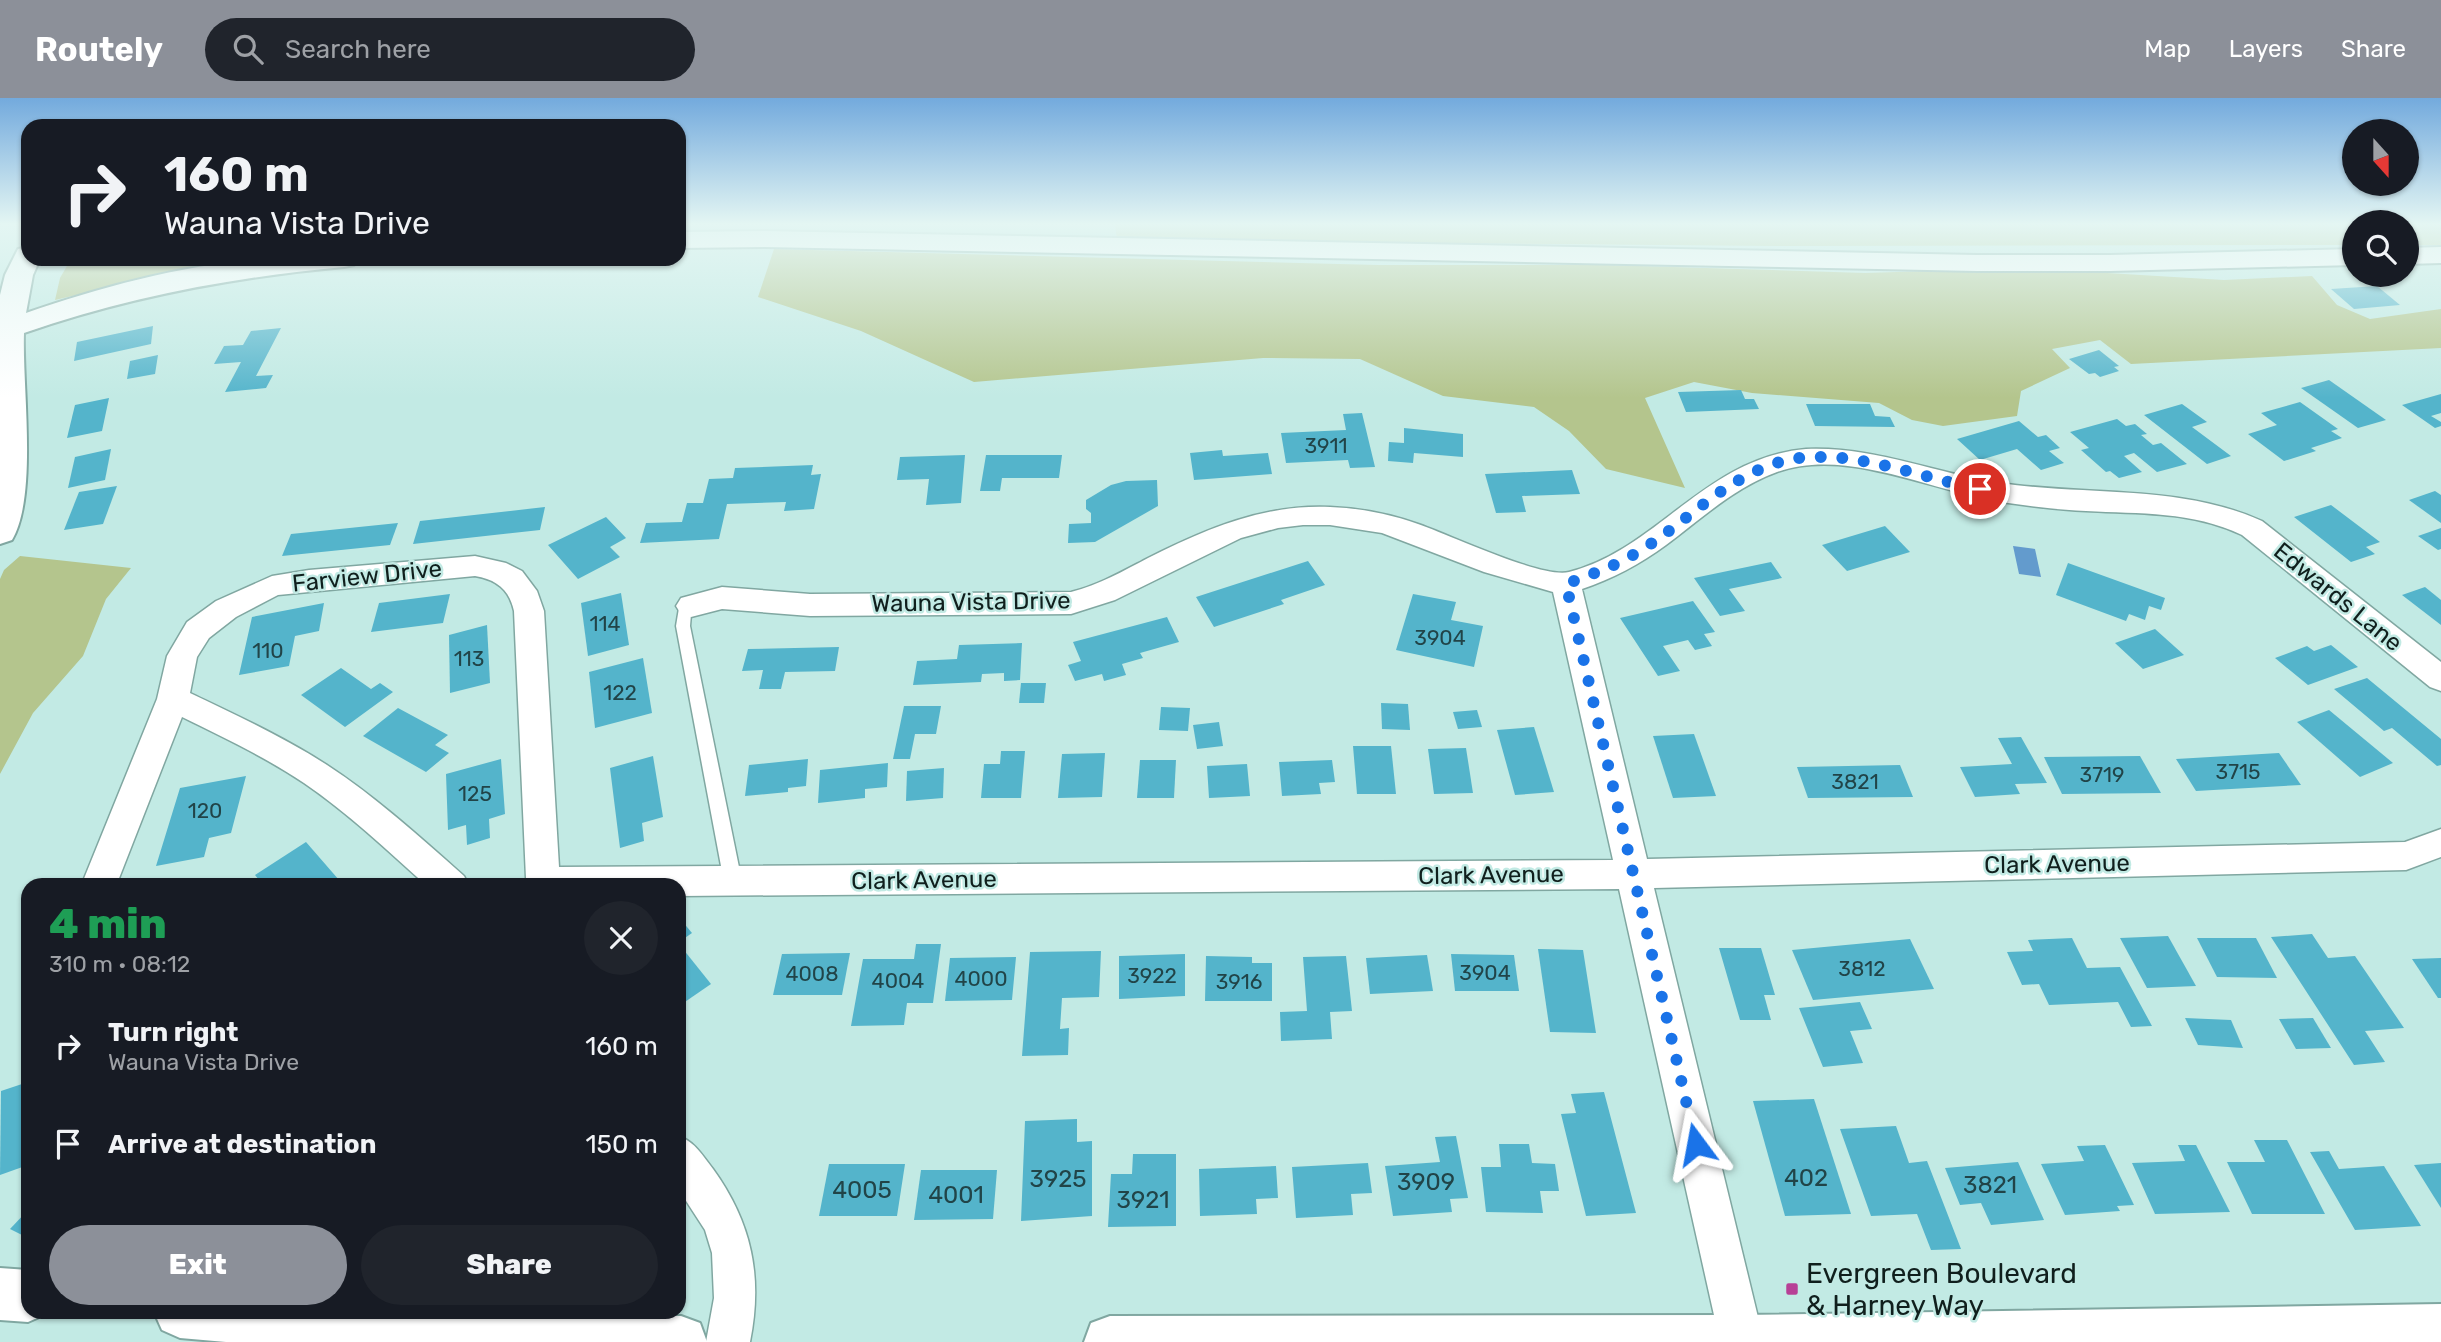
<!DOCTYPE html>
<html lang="en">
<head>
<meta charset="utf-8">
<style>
  :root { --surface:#171b24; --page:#20242c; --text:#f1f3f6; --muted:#9ea1a6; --accent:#8c9099 }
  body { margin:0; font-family:Rubik,sans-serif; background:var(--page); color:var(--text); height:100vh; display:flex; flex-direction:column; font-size:26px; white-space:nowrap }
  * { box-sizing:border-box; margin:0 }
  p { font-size:23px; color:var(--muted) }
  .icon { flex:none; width:38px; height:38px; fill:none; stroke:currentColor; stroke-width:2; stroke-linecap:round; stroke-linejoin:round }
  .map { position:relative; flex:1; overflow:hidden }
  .side { position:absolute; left:21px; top:780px; width:665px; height:441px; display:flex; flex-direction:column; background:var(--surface); border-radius:21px; box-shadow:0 2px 5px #0004 }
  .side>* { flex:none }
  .banner { position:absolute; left:21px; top:21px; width:665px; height:147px; border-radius:21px; box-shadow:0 2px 5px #0004; background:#171b24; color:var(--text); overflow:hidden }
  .needle { width:46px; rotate:159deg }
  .tools { position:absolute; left:2342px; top:21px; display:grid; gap:14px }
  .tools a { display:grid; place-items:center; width:77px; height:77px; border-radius:50%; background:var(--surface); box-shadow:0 2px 5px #0004; font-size:35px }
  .pin { position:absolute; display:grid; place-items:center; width:60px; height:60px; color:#fff; margin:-30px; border:4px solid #fff; border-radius:50%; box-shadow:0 2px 7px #0007 }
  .me { position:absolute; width:77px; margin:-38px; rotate:347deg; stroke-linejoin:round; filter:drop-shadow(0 0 5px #0008) }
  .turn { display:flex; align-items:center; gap:24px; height:147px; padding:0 28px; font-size:32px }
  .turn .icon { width:91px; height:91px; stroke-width:2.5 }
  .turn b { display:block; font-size:49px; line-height:60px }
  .round { display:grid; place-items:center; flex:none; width:74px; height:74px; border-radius:37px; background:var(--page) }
  .summary { display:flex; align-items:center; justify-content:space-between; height:119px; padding:0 28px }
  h1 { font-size:42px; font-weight:800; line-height:52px; color:#1e9e55 }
  .primary-button { display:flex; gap:14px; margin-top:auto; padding:14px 28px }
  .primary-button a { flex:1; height:80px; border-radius:42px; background:var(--accent); color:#fff; font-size:28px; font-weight:800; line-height:80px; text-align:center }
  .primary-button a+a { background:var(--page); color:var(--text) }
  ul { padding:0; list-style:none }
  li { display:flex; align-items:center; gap:21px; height:98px; padding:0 28px }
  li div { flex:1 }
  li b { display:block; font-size:26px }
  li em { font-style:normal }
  header { display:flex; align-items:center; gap:42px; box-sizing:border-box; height:98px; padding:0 35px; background:var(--accent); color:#fff }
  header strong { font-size:33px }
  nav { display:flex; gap:38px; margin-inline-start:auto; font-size:24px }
  .search { width:490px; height:63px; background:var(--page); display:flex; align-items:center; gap:18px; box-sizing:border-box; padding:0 24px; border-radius:38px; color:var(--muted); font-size:26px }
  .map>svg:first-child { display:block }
  .built { fill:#aee0d8 }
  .green { fill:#b4c58d }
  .water { fill:#639bcd }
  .building { fill:#54b4cb }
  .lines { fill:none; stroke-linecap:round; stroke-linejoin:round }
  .service-casing { stroke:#80a7a1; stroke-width:3 }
  .minor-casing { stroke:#80a7a1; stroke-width:3 }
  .tertiary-casing { stroke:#80a7a1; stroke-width:4 }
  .service { fill:#fff; fill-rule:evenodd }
  .minor { fill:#fff; fill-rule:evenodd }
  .tertiary { fill:#fff; fill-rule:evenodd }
  .route { stroke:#1a73e8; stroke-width:12; stroke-dasharray:0 21.6 }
  .poi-dot { fill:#b74096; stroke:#c2eae4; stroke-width:2.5 }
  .labels { text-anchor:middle; stroke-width:5; stroke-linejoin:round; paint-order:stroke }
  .number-label { font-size:21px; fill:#214448 }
  .street-label { font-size:24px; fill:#101f1d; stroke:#c2eae4 }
  .near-number-label { font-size:24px; fill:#214448 }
  .near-poi-label { font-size:28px; fill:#101f1d; stroke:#c2eae4; text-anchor:start }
</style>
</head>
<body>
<header>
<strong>Routely</strong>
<div class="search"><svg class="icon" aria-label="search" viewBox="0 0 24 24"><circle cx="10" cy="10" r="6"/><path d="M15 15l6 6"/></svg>Search here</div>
<nav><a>Map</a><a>Layers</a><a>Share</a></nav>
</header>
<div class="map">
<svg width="2441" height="1244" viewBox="0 0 2441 1244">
  <rect width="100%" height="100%" fill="#c2eae4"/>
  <path class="built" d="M679,126H1115L1117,142L876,134L679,135Z"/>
  <g class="green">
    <path d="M1115,126H2354V147L1775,148L1117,142Z"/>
    <rect x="2406" y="126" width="35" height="21"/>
    <path d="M774,151L1378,167H1607L1865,175L2024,170L2224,182L2312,178L2337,207L2370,221L2441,211V250L2131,266L2100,242L2052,251L2070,270L2021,293L2017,318L1943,328L1912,322L1879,305L1752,295L1694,284L1645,300L1685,390L1606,371L1569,333L1534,309L1443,298L1360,261L1263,260L974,284L861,233L758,199Z"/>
    <path d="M71,161H241V163L196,169L55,202L60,180Z"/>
    <path d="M20,458L131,470L106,501L83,558L33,615L0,676V481L4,472Z"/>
  </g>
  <path class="water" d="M2013,448L2035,451L2041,479L2019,476Z"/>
  <g class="building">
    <path d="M2377,188L2400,207L2354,211L2331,191Z"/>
    <path d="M153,228L151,246L74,263L77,244Z"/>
    <path d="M281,230L256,278L273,277L266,290L225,294L241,264L214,266L224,248L243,247L251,233Z"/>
    <path d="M2099,252L2119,268L2114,269L2119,273L2100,279L2095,275L2089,276L2069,261Z"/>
    <path d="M158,257L155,276L127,281L130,263Z"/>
    <path d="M2329,282L2386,322L2358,330L2301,290Z"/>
    <path d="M1741,292L1745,301H1754L1759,311L1686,314L1678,294Z"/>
    <path d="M2441,296V315L2431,318L2441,324V328L2435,330L2402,307Z"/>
    <path d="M109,300L102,333L67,340L75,307Z"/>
    <path d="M2300,304L2338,331L2331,333L2342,340L2311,350L2316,353L2284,363L2248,336L2277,327L2261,315Z"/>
    <path d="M1806,306H1870L1875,318L1890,319L1895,329L1815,328Z"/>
    <path d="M2182,306L2207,324L2192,329L2231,358L2207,366L2144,317Z"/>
    <path d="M1362,315L1375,369L1350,370L1348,362L1286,365L1281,335L1346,332L1343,316Z"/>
    <path d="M2117,321L2126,328L2135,326L2147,336L2141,337L2153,347L2161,345L2187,366L2157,374L2134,355L2124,358L2142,374L2119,380L2110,373L2106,374L2081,352L2089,350L2070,334Z"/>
    <path d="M2019,323L2038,339L2046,337L2060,350L2049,353L2064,365L2041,372L2017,351L1980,362L1957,341Z"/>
    <path d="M1404,330L1463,336V359L1414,355L1413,365L1388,363L1389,344L1404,345Z"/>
    <path d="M111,351L105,382L68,390L75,359Z"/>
    <path d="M1222,352L1223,358L1268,355L1272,376L1194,382L1190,355Z"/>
    <path d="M965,357L961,405L926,407L929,381L897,382L900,359Z"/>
    <path d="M986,357H1062L1059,380H1002L1000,393H980Z"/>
    <path d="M813,367L811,377L821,376L814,411L784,413L786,404L727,406L719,441L640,445L646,425L682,424L687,405H703L709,381L733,380L735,370Z"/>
    <path d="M1572,372L1580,396L1522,398L1526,414L1496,415L1485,376Z"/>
    <path d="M1157,382L1158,408L1095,444L1068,445L1069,426L1091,425V415L1086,411V402L1111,387L1126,383Z"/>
    <path d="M117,388L103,426L64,432L79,394Z"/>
    <path d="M2435,393L2441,397V425L2409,402Z"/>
    <path d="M2331,407L2380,444L2366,449L2375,456L2351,464L2294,419Z"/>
    <path d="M545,409L540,432L413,446L420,423Z"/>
    <path d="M606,419L626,440L610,449L620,459L578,481L548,447Z"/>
    <path d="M398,425L390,447L282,458L291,436Z"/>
    <path d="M1885,428L1910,454L1847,473L1822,447Z"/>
    <path d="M2441,430V451L2438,452L2418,438Z"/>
    <path d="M1308,463L1325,487L1281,502L1284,506L1214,529L1196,499Z"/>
    <path d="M1771,464L1782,480L1729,491L1745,513L1720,518L1694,480Z"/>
    <path d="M2068,465L2165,500L2161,512L2149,508L2145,522L2129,516L2126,523L2056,497Z"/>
    <path d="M2425,489L2441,502V527L2402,497Z"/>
    <path d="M621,495L629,547L588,558L581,505Z"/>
    <path d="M450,496L443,525L371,534L379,505Z"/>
    <path d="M1413,496L1456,504L1451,522L1483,528L1474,569L1396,552Z"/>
    <path d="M1693,503L1715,534L1704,536L1712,548L1695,552L1688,542L1663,548L1680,573L1658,578L1620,520Z"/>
    <path d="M324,505L319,533L295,538L289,568L239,577L252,519Z"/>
    <path d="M1167,519L1179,544L1140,555L1143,560L1122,566L1126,577L1104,583L1102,576L1075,583L1068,567L1081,563L1073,544Z"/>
    <path d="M487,527L490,585L450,595L449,537Z"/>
    <path d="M2155,531L2184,557L2143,571L2115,545Z"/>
    <path d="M1022,545L1020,582L1004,583V575L982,576L981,584L913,587L917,563L957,561L959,547Z"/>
    <path d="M2331,547L2358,569L2308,587L2275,560L2307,548L2314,553Z"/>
    <path d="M839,549L835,573L785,574L781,591H759L763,572L742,573L748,551Z"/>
    <path d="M643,560L652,615L595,630L589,574Z"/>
    <path d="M341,570L371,591L380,585L393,594L345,629L301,597Z"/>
    <path d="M2367,580L2441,641V667L2437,668L2392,630L2384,633L2334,591Z"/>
    <path d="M1021,585H1046L1044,605H1019Z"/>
    <path d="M1381,605L1408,606L1410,632L1382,631Z"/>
    <path d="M904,608H941L936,636H915L910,661H893Z"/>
    <path d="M1161,609L1190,610L1188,633L1159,632Z"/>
    <path d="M398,610L448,637L435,647L449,655L426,674L363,638Z"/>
    <path d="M1477,612L1482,629L1458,631L1453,614Z"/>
    <path d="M2329,612L2393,665L2360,679L2297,624Z"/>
    <path d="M1219,624L1223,648L1197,651L1193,627Z"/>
    <path d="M1534,629L1554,694L1515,697L1497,632Z"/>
    <path d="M1694,636L1716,698L1673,700L1653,638Z"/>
    <path d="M2021,639L2047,685L2015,686L2020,696L1975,699L1960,669L2012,666L1998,640Z"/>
    <path d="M1353,648H1391L1396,696H1357Z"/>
    <path d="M1466,650L1473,695L1434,696L1428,651Z"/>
    <path d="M1001,653H1025L1021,700H981L984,666H1000Z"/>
    <path d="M1105,655L1102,699L1058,700L1062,656Z"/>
    <path d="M2279,655L2301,687L2196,693L2176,661Z"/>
    <path d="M653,658L663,719L642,725L644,743L620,750L610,670Z"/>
    <path d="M2140,658L2161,695L2062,696L2044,659Z"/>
    <path d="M501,661L505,716L489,721L490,740L467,747L466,727L448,732L446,676Z"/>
    <path d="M808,661L806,688L788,690V694L745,698L749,667Z"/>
    <path d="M1140,662H1176L1174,700H1137Z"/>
    <path d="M1332,662L1335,684L1319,685L1321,696L1282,698L1279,664Z"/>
    <path d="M888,665L887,689L865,691V700L818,705L820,672Z"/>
    <path d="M1247,666L1250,698L1209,700L1207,668Z"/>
    <path d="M1900,667L1913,699L1808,700L1797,669Z"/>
    <path d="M944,670L943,700L906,703L907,673Z"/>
    <path d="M246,678L231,735L209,740L204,759L156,768L180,690Z"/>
    <path d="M306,744L339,782L331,788H264L255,777Z"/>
    <path d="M682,823L692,835L679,844V825Z"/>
    <path d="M2312,836L2328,860L2355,858L2404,930L2365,933L2385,964L2354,967L2271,839Z"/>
    <path d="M2168,838L2196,888L2147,890L2120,840Z"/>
    <path d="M2072,840L2087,870L2120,869L2152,928L2131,929L2118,904L2049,907L2039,886L2022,887L2007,854L2033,853L2028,842Z"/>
    <path d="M2197,840H2256L2277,880L2217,879Z"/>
    <path d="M1910,841L1934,891L1813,902L1792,852Z"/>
    <path d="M679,846L711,886L679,908Z"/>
    <path d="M916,846H941L933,905H907L904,927L851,928L863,861H914Z"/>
    <path d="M1719,850H1761L1775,897H1764L1771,922H1740Z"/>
    <path d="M1538,851L1583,852L1596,935L1550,934Z"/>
    <path d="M1101,853L1099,899L1062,900L1060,931L1069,930L1068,957L1022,958L1030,854Z"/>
    <path d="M850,855L842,897H773L782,856Z"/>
    <path d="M1185,856V898L1119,901V858Z"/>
    <path d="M1451,856L1514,857L1519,893H1455Z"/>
    <path d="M1427,857L1433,893L1370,896L1366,860Z"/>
    <path d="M1206,858L1252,859V865H1272V903H1205Z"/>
    <path d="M1346,858L1352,913L1330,914L1332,941L1281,943L1280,914L1307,913L1303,859Z"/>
    <path d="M1016,859L1012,902L945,903L950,860Z"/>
    <path d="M2441,860V900H2438L2412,861Z"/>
    <path d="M1860,904L1872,931L1850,933L1863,965L1823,969L1799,910Z"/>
    <path d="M2185,920L2231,922L2243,950L2198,947Z"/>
    <path d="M2313,920L2331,950L2296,951L2279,921Z"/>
    <path d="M28,984V1067L0,1077L1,993Z"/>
    <path d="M1604,994L1636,1115L1586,1118L1561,1016L1576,1015L1571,996Z"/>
    <path d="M1814,1001L1851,1116L1785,1118L1753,1003Z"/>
    <path d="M1077,1021V1044L1092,1043V1118L1021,1123L1025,1023Z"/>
    <path d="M1896,1028L1909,1065L1927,1063L1961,1151L1931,1152L1917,1116L1871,1118L1840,1031Z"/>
    <path d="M1456,1038L1468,1100L1450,1101L1452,1114L1393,1118L1385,1068L1440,1064L1435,1039Z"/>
    <path d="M2254,1042H2287L2325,1116H2252L2227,1064H2265Z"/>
    <path d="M1499,1046H1529L1532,1065L1555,1066L1559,1093H1540L1543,1115L1486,1114L1481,1069H1501Z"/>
    <path d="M2105,1047L2134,1107L2117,1108L2120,1113L2065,1117L2041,1066L2084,1063L2077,1048Z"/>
    <path d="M2178,1047H2196L2230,1114L2155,1116L2132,1065L2185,1063Z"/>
    <path d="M2329,1053L2339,1071L2384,1068L2421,1128L2355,1132L2310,1054Z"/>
    <path d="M1133,1056H1176V1128L1108,1129L1111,1076H1132Z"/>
    <path d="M2018,1064L2044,1122L1991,1127L1981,1105L1960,1107L1945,1070Z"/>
    <path d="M1368,1065L1372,1095L1351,1096L1353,1117L1296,1120L1292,1069Z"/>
    <path d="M2441,1065V1110L2414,1067Z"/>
    <path d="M829,1066H905L897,1118H819Z"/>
    <path d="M1276,1068L1278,1100L1256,1101L1257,1116L1200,1118L1199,1071Z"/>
    <path d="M921,1072H997L993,1121L914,1122Z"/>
    <path d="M28,1112V1140L10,1131Z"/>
  </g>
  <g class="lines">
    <defs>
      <path id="service" d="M691,503L698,508L691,516L690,528L742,784L739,789L733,791L727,789L724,784L676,528L679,510Z"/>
      <g id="minor">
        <path d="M1806,351C1873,348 1934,375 2000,385C2087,398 2180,386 2262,423L2441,564V593L2430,589L2242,437C2192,413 2140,416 2086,413C2057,412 2029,408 2001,404C1932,393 1846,349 1777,374C1735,389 1701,421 1666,447C1640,466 1612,481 1582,491L1647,761L2405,744L2441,731V759L2406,772L1654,790L1764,1244H1720L1619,791L679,798V788H522L526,780L514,513C509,491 497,482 475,478L278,497L236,519L209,540L197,559L190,595C236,617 284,639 327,667C376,699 420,739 464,778L469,788H427C387,752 348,715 304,685C265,659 223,639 182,619L116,788H81L157,601L167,558L187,524L216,503L272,478L309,472L475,458L506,465L522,473L537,493L544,513L559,769L1613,762L1553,494L1484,474L1382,435L1330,427H1303L1278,430L1241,440L1115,502L1071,516L810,518L722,511L691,519L681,516L676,508L681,500L722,489L810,496L1071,494C1099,487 1123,473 1148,460C1206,431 1264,406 1330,409C1360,410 1390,416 1418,426C1448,436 1542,481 1569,474C1658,451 1705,360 1806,351Z"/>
        <path d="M679,1038C696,1045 702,1057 713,1071C752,1125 763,1179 750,1244H706L714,1200L712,1155L705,1132L679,1092Z"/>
      </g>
      <g id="tertiary">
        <path d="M765,133L1977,157H2110L2354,151V167L2110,173H1977L765,149L679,150V134Z"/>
        <path d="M28,149V161H40L33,177L26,215C100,189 183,167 261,161C293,159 326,161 358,161L354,167L344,169C234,179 128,199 24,235C22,288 38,398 12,442L0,446V197L5,177L18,151Z"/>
        <path d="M2441,149V165L2406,166V150Z"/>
        <path d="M0,1170L28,1172V1214L46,1216L28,1224L0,1222Z"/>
        <path d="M2441,1206V1244H1084L1091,1225L1110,1218L1741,1217Z"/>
        <path d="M154,1214L681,1218L700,1225L707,1244H226L180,1240L162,1232Z"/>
      </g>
    </defs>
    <use href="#service" class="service-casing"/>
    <use href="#minor" class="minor-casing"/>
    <use href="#tertiary" class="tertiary-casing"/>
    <use href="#service" class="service"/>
    <use href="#minor" class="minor"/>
    <use href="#tertiary" class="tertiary"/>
  </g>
  <linearGradient id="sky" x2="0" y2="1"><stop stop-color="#73aadd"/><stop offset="0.42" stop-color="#e4f6f3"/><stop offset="1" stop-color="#e4f6f3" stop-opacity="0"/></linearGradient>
  <rect width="2441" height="300" fill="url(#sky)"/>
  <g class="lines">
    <path class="route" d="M1696,1046L1566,486C1593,476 1618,467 1643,451C1698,416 1743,361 1813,359C1869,357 1926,381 1980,391"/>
  </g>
  <rect class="poi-dot" x="1785" y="1184" width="14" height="14" rx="3.5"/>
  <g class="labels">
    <g class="number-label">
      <text x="1326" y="355">3911</text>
      <text x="605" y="533">114</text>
      <text x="1440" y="547">3904</text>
      <text x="268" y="560">110</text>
      <text x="469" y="568">113</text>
      <text x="620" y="602">122</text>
      <text x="2238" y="681">3715</text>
      <text x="2102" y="684">3719</text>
      <text x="1855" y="691">3821</text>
      <text x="475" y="703">125</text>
      <text x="205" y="720">120</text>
      <text x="1862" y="878">3812</text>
      <text x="1485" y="882">3904</text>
      <text x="812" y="883">4008</text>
      <text x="1152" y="885">3922</text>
      <text x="981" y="888">4000</text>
      <text x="898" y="890">4004</text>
      <text x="1239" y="891">3916</text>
    </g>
    <g class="street-label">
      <text transform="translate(367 478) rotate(-6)" y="8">Farview Drive</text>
      <text transform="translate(2338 499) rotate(39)" y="8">Edwards Lane</text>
      <text transform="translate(971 504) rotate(-1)" y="8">Wauna Vista Drive</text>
      <text transform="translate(2057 766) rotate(-1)" y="8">Clark Avenue</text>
      <text transform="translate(1491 777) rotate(-1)" y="8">Clark Avenue</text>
      <text transform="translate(924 782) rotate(-1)" y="8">Clark Avenue</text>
    </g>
    <g class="near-number-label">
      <text x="1806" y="1088">402</text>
      <text x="1058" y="1089">3925</text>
      <text x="1426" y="1092">3909</text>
      <text x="1990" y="1095">3821</text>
      <text x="862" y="1100">4005</text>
      <text x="956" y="1105">4001</text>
      <text x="1143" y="1110">3921</text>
    </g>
    <g class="near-poi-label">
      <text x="1806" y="1185">Evergreen Boulevard<tspan x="1806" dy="32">&amp; Harney Way</tspan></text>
    </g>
  </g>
</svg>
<div class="tools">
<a><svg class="needle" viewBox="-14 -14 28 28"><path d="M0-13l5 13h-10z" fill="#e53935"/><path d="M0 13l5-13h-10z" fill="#9ea1a6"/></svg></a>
<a><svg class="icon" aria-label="search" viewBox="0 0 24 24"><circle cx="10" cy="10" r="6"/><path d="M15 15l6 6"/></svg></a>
</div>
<div class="pin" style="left:1980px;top:391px;background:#d93025"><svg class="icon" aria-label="arrive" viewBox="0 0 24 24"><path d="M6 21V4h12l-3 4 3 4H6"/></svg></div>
<svg class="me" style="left:1696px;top:1046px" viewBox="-20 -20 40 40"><path d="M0-17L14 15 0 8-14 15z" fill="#1a73e8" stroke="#fff" stroke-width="4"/></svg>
<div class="banner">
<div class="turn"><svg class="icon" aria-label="right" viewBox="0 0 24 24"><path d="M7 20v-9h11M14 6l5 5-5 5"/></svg><div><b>160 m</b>Wauna Vista Drive</div></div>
</div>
<section class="side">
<div class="summary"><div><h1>4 min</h1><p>310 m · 08:12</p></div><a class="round"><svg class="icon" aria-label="close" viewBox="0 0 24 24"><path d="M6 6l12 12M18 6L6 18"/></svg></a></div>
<ul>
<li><svg class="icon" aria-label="right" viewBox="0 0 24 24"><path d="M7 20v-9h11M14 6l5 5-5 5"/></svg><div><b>Turn right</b><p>Wauna Vista Drive</p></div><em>160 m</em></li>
<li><svg class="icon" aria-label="arrive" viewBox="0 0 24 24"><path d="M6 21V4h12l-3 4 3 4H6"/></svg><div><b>Arrive at destination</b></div><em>150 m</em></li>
</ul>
<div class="primary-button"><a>Exit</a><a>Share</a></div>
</section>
</div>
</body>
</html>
